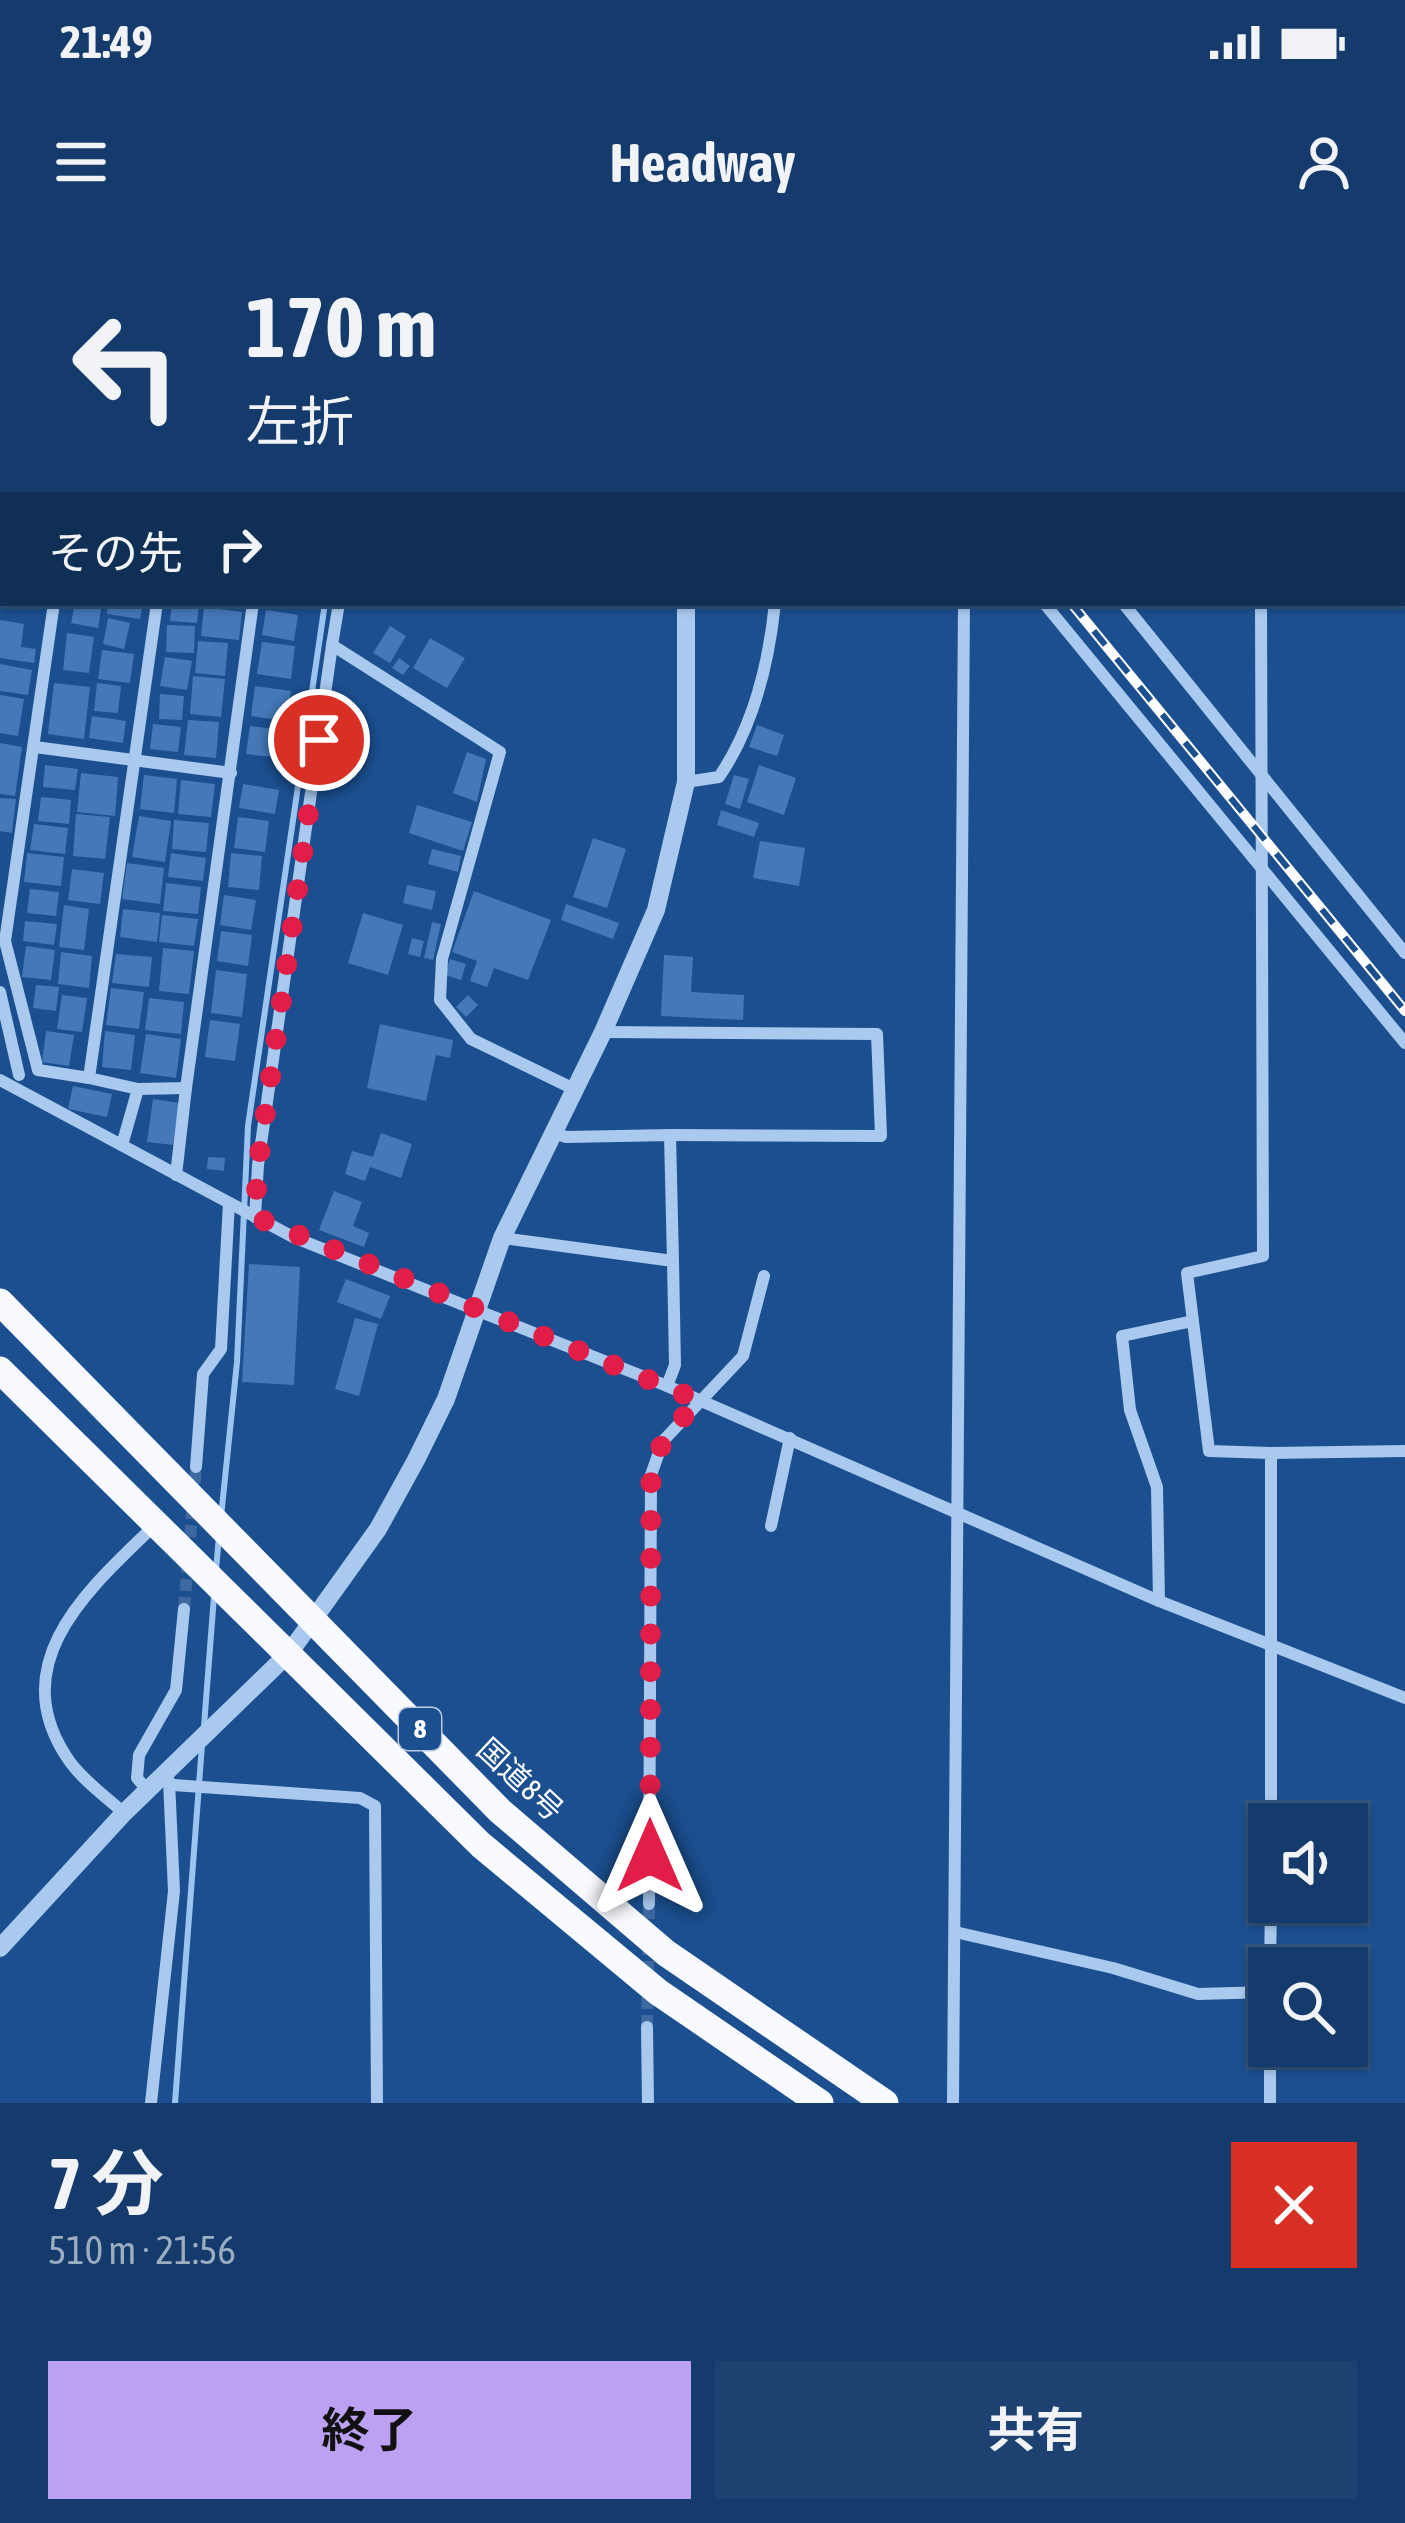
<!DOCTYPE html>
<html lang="ja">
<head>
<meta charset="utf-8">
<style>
  :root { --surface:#143b6b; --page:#1d4271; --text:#f1f3f6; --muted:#9dadc1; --line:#33557e; --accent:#bca0f2 }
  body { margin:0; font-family:"Asap Condensed","Noto Sans JP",sans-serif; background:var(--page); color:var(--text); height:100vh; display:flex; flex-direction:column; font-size:45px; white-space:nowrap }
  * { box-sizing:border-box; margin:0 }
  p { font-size:39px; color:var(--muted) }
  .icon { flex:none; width:66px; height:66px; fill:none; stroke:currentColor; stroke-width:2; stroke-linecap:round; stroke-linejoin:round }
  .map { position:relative; height:1863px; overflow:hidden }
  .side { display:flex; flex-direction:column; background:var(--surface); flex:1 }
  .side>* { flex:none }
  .top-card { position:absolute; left:0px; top:0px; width:1407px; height:366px; box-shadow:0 3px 9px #0004,0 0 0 3px var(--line); background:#143b6b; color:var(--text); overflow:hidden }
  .fabs { position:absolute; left:1248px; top:1563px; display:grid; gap:24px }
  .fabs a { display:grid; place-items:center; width:120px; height:120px; border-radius:0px; background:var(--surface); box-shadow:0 3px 9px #0004,0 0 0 3px var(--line); font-size:60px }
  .pin { position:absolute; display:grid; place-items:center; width:102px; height:102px; color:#fff; margin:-51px; border:6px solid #fff; border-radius:50%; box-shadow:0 3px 12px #0007 }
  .me { position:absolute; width:132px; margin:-66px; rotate:0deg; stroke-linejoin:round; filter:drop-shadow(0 0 9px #0008) }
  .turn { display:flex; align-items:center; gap:42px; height:252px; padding:0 48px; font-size:54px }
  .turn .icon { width:156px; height:156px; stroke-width:2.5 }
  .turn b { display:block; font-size:84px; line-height:102px }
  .then { display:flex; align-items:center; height:114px; padding:0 48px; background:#0003; gap:24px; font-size:45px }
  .round { display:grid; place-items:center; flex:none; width:126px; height:126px; border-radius:0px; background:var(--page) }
  .head { display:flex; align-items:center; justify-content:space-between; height:204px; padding:0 48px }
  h1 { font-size:72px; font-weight:700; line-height:90px }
  .cta { display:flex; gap:24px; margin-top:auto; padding:24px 48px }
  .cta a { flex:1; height:138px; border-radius:0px; background:var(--accent); color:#111; font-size:48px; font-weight:700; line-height:138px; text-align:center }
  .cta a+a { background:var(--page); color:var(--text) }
  .status { display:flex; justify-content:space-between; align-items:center; height:84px; padding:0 60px; background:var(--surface); direction:ltr }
  .status svg { height:33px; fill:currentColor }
  header { display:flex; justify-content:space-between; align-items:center; height:156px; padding:0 48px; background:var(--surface); font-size:54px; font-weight:700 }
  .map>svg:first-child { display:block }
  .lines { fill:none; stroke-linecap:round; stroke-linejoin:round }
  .stream { stroke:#9cc4f0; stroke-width:6 }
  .building { fill:#4478b7 }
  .minor-tunnel { stroke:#3d69a0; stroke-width:12; stroke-dasharray:12 6; stroke-linecap:butt }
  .minor { stroke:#a9c9ee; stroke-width:12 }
  .tertiary { stroke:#a9c9ee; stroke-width:18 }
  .trunk { stroke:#f8faff; stroke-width:27 }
  .rail-casing { stroke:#fff; stroke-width:10 }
  .rail { stroke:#1b4f8f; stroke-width:6; stroke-dasharray:18; stroke-linecap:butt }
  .route { stroke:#e11d48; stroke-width:21; stroke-dasharray:0 37.8 }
  .labels { text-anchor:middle; stroke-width:10; stroke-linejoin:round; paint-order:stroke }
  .shield { fill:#1b4f8f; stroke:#bbcadd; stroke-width:3 }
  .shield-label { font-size:27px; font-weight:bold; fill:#fff }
  .street-label { font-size:30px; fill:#fff; stroke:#1b4f8f }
</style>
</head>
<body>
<div class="status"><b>21:49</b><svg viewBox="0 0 49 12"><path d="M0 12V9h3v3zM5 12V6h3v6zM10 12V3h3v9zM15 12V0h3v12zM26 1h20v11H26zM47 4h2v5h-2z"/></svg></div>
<header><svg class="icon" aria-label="menu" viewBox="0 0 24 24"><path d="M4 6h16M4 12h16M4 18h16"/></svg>Headway<svg class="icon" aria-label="person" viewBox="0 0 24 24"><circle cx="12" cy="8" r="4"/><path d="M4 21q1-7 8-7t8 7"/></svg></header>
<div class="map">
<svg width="1405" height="1863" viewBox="0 0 1405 1863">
  <rect width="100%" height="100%" fill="#1b4f8f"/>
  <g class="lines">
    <g class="stream">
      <path d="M374,3V0"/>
      <path d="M221,1277L237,1122L248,886L325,363"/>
      <path d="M216,1330L219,1296"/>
      <path d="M204,1486L214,1356"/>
      <path d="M175,1863L202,1505"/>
    </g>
  </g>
  <g class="building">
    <path d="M75,363H102L98,388L71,383Z"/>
    <path d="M108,363H143L140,379L107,374Z"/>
    <path d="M172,363H199L197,383L170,381Z"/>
    <path d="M204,367L242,372L239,400L201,396Z"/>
    <path d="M266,370L298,375L294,401L262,395Z"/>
    <path d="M108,378L130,383L124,409L103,404Z"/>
    <path d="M0,380L24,384L21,407L36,409L34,423L0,418Z"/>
    <path d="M167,385L195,386L194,413L166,412Z"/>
    <path d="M390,386L406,396L390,423L373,413Z"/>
    <path d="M67,393L94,397L89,433L63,430Z"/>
    <path d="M430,398L465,418L447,448L413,428Z"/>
    <path d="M198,401L228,403L225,436L195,433Z"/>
    <path d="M262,402L295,406L291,439L257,434Z"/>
    <path d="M102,410L134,414L130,443L98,439Z"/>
    <path d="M165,417L192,421L187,450L160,446Z"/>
    <path d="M399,418L410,426L403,435L392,428Z"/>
    <path d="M0,424L32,430L28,455L0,451Z"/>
    <path d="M193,436L225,439L221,477L190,474Z"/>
    <path d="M54,443L90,447L84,499L48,494Z"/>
    <path d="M97,443L121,446L118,473L94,471Z"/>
    <path d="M255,446L291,451L286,481L251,476Z"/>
    <path d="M160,454L184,456L182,480L159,479Z"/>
    <path d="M0,455L24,459L18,496L0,493Z"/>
    <path d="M92,476L126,481L123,503L89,498Z"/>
    <path d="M188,480L219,482L216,518L184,515Z"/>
    <path d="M153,484L181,487L178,512L150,509Z"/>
    <path d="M757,485L784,495L777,516L749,507Z"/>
    <path d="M250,486L285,490L281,518L246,514Z"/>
    <path d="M0,503L22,507L15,556L0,554Z"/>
    <path d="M467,512L486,519L477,562L453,553Z"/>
    <path d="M45,525L78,529L75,550L43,547Z"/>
    <path d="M759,525L796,538L784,575L747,562Z"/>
    <path d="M81,533L118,537L115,576L77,572Z"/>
    <path d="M144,535L177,539L174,573L140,569Z"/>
    <path d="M734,535L749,539L740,569L725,564Z"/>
    <path d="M181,540L215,544L211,577L178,574Z"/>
    <path d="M243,544L279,550L275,574L239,568Z"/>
    <path d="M41,557L71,560L69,584L38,581Z"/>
    <path d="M0,558L16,559L12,593L0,591Z"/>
    <path d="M417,565L472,582L463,611L409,593Z"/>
    <path d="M721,570L759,583L754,597L717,585Z"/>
    <path d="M76,574L110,577L105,619L73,616Z"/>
    <path d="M139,576L171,581L165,622L132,617Z"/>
    <path d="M238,577L269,581L265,612L234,608Z"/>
    <path d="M174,580L209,583L206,612L172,609Z"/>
    <path d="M34,584L68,588L65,614L30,610Z"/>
    <path d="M593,598L626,609L607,668L573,657Z"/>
    <path d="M760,601L805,608L799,646L753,638Z"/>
    <path d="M432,609L461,616L458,632L428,624Z"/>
    <path d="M27,613L64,617L61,646L24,642Z"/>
    <path d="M171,613L206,618L203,641L168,637Z"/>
    <path d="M231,613L262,616L259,650L228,647Z"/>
    <path d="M127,623L164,628L160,664L122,659Z"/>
    <path d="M72,629L104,633L100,664L68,660Z"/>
    <path d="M166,643L201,647L198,674L163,671Z"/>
    <path d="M407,645L436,651L432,670L403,663Z"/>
    <path d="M30,649L59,652L56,676L27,673Z"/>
    <path d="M474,651L551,680L528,740L494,728L487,747L470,741L477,721L452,712Z"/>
    <path d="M224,655L256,660L251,690L220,685Z"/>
    <path d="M566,664L619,683L613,699L561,680Z"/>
    <path d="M64,665L89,669L84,710L59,707Z"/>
    <path d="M123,669L160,673L157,702L120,697Z"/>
    <path d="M363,673L403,685L388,735L348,723Z"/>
    <path d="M162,675L198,679L194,706L159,702Z"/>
    <path d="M25,681L57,684L54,705L23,701Z"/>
    <path d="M432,682L441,684L433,720L424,718Z"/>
    <path d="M221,691L252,695L248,726L217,721Z"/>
    <path d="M412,698L424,701L420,717L408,714Z"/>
    <path d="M26,706L55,710L51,740L22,737Z"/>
    <path d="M163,708L194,711L189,754L159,751Z"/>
    <path d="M61,712L92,716L89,748L58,744Z"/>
    <path d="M116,714L152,717L149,747L112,743Z"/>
    <path d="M664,715L693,717L691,752L744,755L743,780L661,776Z"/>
    <path d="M450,719L466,724L461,740L445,735Z"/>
    <path d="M216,730L247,734L242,777L211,773Z"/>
    <path d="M36,745L59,747L56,771L33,768Z"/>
    <path d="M111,748L144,752L139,789L106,785Z"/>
    <path d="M62,755L87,758L82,792L57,789Z"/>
    <path d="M468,755L478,765L466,777L456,767Z"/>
    <path d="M149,758L184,762L181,794L145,790Z"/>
    <path d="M210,780L240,784L235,821L205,817Z"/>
    <path d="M380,784L453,800L450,818L436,815L426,861L367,848Z"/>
    <path d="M46,791L74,795L69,826L42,822Z"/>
    <path d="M105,791L135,795L131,830L102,827Z"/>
    <path d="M146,794L181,799L176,838L140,833Z"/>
    <path d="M73,846L112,854L107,877L68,869Z"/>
    <path d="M153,859L179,863L173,905L147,902Z"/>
    <path d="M381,893L412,904L401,938L370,927L365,941L345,934L352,911L373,917Z"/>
    <path d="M208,917L225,918L224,931L207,929Z"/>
    <path d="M334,951L362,962L353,986L369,993L364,1007L319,990Z"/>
    <path d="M249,1024L300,1027L294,1145L242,1142Z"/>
    <path d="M346,1039L390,1056L381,1079L337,1062Z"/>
    <path d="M355,1078L378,1084L359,1156L335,1149Z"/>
  </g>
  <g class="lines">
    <g class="minor-tunnel">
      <path d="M184,1369L196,1227"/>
      <path d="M647,1787L649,1664"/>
    </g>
    <g class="minor">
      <path d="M38,0V3"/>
      <path d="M744,0L747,3"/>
      <path d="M108,3V0"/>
      <path d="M297,3L298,0"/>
      <path d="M360,3V0"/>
      <path d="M390,3L391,0"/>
      <path d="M919,3L920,0"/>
      <path d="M1264,3V0"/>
      <path d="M0,194H3"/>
      <path d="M54,363L5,701L38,830L89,838"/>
      <path d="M339,363L332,405L500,512L442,719L440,760L471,799L574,849"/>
      <path d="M1044,363L1405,803"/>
      <path d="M1123,363L1405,713"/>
      <path d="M1261,363L1263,1016L1187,1033L1209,1211L1271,1213V1584"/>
      <path d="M35,507L231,533"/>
      <path d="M686,542L719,537C753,487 769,422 775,363"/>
      <path d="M0,752L19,835"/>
      <path d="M603,792L877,794L881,896L670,895"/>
      <path d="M0,840L293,997L667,1146L1159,1361L1405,1458"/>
      <path d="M138,849L186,848L253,363"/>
      <path d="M552,892L566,897L670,895L673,1021"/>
      <path d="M122,905L138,849L89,838L157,363"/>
      <path d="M176,935L186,848"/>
      <path d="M255,977L258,925L332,405"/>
      <path d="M502,998L673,1021L675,1125L667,1146"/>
      <path d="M1271,1213L1405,1211"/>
      <path d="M196,1227L203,1134L221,1109L229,963"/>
      <path d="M771,1286L790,1198"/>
      <path d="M1159,1361L1157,1247L1130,1170L1122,1096L1193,1081"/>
      <path d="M173,1545L360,1558L375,1566L377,1863"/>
      <path d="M147,1550L137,1538L139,1515L176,1450L184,1369"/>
      <path d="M124,1573C106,1557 84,1541 70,1522C0,1423 91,1347 157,1283"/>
      <path d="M649,1664L651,1235L663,1201L743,1116L764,1036"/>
      <path d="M955,1692L1113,1728L1198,1754L1269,1752"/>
      <path d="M1270,1728L1271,1662"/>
      <path d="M647,1787L648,1863"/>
      <path d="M151,1863L174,1651L169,1541"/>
      <path d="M953,1863L964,363"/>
      <path d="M1270,1863V1806"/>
    </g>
    <g class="tertiary">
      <path d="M688,3V0"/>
      <path d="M1404,358H1405"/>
      <path d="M0,1708L124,1573L290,1412L378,1289L416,1220L446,1159L502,998L603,792L656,670L686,542V363"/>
    </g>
    <g class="trunk">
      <path d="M0,1062L500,1571L666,1713L885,1863"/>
      <path d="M0,1130L481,1605L658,1752L820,1863"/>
    </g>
    <defs>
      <g id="rail">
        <path d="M791,0L793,3"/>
        <path d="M1071,363L1405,771"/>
      </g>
    </defs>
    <use href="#rail" class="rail-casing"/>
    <use href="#rail" class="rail"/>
  </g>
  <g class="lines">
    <path class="route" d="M319,500L258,925L255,977L698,1160L663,1201L651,1235L650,1616"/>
  </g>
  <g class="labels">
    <rect class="shield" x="399" y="1468" width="42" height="42" rx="9"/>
    <g class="shield-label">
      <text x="420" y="1498">8</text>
    </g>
    <g class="street-label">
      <text transform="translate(520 1540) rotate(43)" y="10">国道8号</text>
    </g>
  </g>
</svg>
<div class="fabs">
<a><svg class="icon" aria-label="sound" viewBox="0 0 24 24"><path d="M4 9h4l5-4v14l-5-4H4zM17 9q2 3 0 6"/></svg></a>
<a><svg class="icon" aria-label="search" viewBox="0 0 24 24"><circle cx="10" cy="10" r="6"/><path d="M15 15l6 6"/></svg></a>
</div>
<div class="pin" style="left:319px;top:500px;background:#d93025"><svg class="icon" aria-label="arrive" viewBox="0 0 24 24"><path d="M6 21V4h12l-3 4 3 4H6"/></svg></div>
<svg class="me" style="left:650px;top:1616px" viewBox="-20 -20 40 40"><path d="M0-17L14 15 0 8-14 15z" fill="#e11d48" stroke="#fff" stroke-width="4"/></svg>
<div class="top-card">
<div class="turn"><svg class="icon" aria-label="left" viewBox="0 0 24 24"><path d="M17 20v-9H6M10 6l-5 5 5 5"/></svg><div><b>170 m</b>左折</div></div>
<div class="then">その先<svg class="icon" aria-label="right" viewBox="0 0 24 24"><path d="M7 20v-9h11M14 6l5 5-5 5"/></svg></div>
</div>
</div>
<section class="side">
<div class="head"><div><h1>7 分</h1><p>510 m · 21:56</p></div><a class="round" style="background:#d93025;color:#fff"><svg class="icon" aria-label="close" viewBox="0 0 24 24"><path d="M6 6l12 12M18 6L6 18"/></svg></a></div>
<div class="cta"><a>終了</a><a>共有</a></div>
</section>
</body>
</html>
